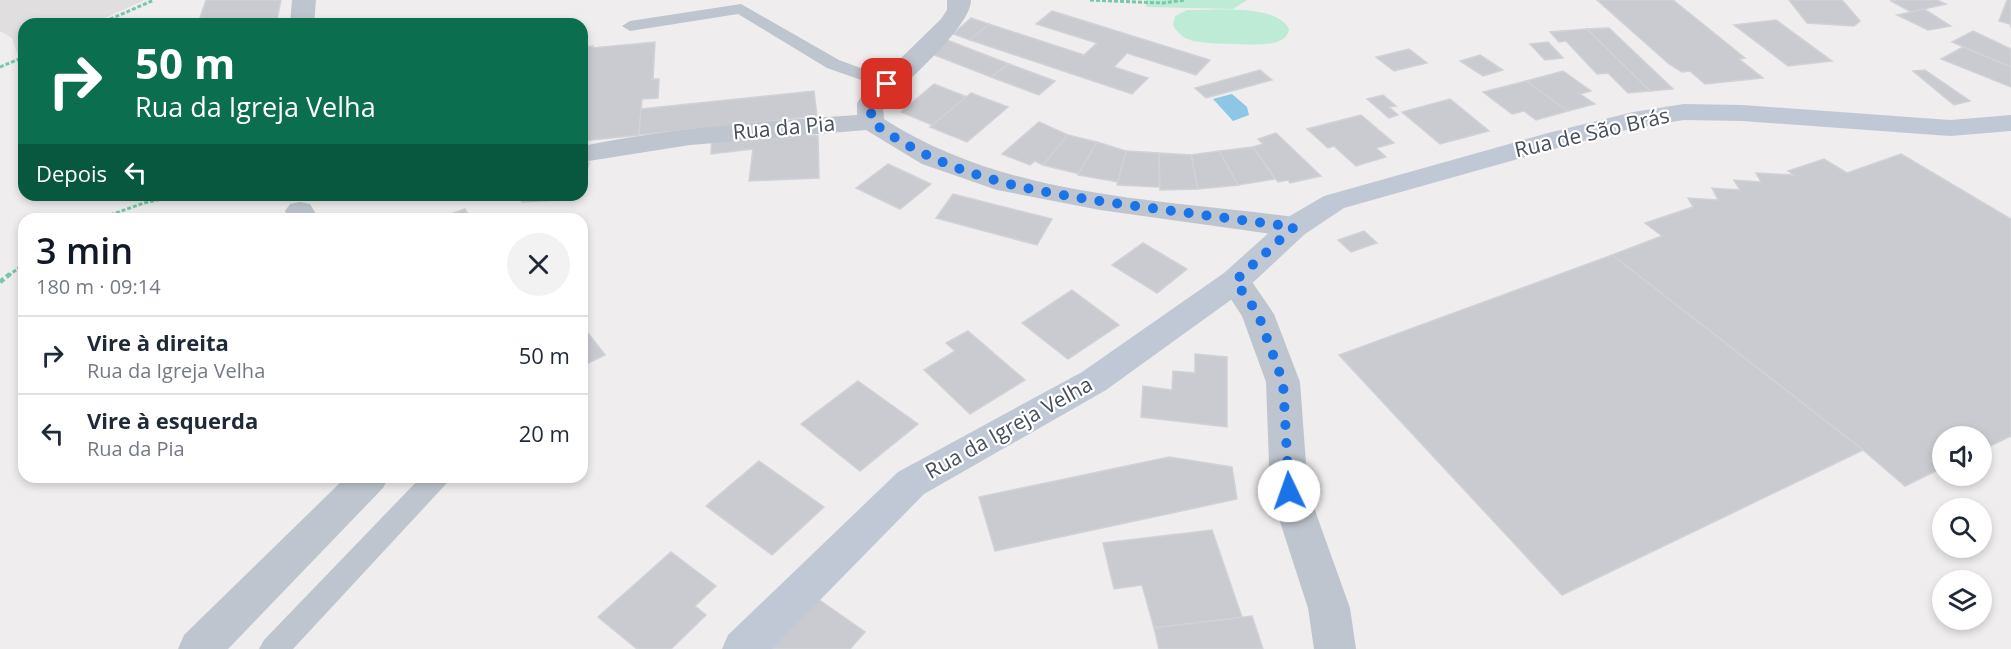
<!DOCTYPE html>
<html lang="pt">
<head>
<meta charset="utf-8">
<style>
  :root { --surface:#fff; --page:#f2f2f3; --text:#1f2937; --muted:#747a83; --line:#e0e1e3; --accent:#111827 }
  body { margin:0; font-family:"Open Sans",sans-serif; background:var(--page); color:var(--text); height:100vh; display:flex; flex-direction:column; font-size:22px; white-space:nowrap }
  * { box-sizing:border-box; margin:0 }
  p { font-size:20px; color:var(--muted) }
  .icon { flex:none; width:33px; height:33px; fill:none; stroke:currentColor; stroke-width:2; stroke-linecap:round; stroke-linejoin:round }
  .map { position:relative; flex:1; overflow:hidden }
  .sheet { position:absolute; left:18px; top:213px; width:570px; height:270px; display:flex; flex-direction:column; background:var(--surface); border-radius:18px; box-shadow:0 3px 9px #0003 }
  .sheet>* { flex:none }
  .top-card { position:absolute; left:18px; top:18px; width:570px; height:183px; border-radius:18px; box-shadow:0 3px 9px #0003; background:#0b6e4f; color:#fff; overflow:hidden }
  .tools { position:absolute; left:1932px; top:426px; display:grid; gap:12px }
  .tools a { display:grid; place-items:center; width:60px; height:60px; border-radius:50%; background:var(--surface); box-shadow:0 3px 9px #0003; font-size:30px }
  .pin { position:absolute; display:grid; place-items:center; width:51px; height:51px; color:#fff; margin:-26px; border-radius:12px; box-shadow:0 3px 9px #0006 }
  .me { position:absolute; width:66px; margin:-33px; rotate:357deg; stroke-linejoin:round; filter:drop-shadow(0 0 4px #0008) }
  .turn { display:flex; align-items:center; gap:21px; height:126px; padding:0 18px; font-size:27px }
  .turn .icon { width:78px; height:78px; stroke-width:2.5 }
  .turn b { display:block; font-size:42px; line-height:51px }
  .then { display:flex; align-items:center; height:57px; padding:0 18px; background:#0003; gap:12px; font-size:22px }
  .round { display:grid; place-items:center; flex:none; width:63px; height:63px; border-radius:32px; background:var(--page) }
  .overview { display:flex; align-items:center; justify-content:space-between; height:102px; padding:0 18px }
  h1 { font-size:36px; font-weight:600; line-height:45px; color:var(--accent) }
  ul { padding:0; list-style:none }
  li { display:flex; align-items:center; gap:18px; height:78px; padding:0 18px; border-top:2px solid var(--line) }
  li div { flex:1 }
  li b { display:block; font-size:22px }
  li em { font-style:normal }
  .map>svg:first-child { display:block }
  .education { fill:#e0dede }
  .green { fill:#bdebd5 }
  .water { fill:#8dc7e6 }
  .building { fill:#cacbd1; stroke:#d1d2d8; stroke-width:1.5 }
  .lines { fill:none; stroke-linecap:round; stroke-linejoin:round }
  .path-far1 { stroke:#77c7aa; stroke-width:3; stroke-dasharray:4 2; stroke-linecap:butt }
  .path { stroke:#77c7aa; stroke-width:4.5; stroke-dasharray:5 3; stroke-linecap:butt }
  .lane { fill:#bec5ce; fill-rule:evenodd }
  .street { fill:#bec5ce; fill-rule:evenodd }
  .secondary { fill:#c0c8d5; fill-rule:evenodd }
  .route { stroke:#1a73e8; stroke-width:10; stroke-dasharray:0 18 }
  .labels { text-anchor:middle; stroke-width:4.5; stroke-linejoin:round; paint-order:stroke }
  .street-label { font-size:21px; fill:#464e59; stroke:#fff }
</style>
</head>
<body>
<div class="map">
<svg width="2011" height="649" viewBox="0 0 2011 649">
  <rect width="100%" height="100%" fill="#efeded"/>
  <path class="education" d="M0,0H145L91,24H24V53L18,56L12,38L0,31Z"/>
  <g class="green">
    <path d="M1146,0H1247L1233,9L1146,7Z"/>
    <path d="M1187,10C1212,11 1276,3 1289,29C1288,37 1282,41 1273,43C1261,46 1202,44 1190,40C1182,37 1177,32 1173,25L1175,16Z"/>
  </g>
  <path class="water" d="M1232,94L1247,107L1249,115L1233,121L1213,99Z"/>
  <g class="building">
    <path d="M206,0H281L276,24H198Z"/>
    <path d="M1597,0H1673L1745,58L1739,59L1763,78L1705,84L1690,71L1682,72L1669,64Z"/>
    <path d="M1789,0H1842L1860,21L1854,26L1807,23Z"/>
    <path d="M1896,0H1937L1946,4L1911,12L1891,1Z"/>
    <path d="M2007,0H2011V28L2010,24L1999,21Z"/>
    <path d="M1924,9L1951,26L1928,30L1897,15Z"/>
    <path d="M1052,11L1210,60L1196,75L1127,53L1114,67L1148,78L1132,94L970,40L989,24L1084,55L1097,43L1036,24Z"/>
    <path d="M971,18L989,24L970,40L953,34Z"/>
    <path d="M1776,20L1832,61L1788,66L1734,25Z"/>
    <path d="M1609,28L1673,89L1650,91L1587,29Z"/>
    <path d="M1587,29L1650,91L1628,93L1608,73L1597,74L1566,41L1559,42L1550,32Z"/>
    <path d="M1973,31L2011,49V67L1952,42Z"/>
    <path d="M947,40L1009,64L991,77L934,55Z"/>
    <path d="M655,42L653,79H659L658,98L642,99L639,135L582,141V47L593,46L592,48Z"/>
    <path d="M1548,42L1563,58L1545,60L1530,44Z"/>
    <path d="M1963,47L2011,67V87L1941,59Z"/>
    <path d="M1409,49L1427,63L1394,71L1376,57Z"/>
    <path d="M1480,55L1503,70L1483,76L1460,61Z"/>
    <path d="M1009,64L1055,81L1039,95L991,77Z"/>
    <path d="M1260,70L1272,80L1206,98L1195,88Z"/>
    <path d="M1925,70L1970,101L1954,105L1913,71Z"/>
    <path d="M1563,71L1591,91L1580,94L1595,104L1568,111L1526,81Z"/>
    <path d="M1526,81L1568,111L1536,120L1524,111L1512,114L1483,92Z"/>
    <path d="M934,84L967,97L932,125L901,112Z"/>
    <path d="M814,91L817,116L639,135L641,109Z"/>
    <path d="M971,93L1008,107L967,142L930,127Z"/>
    <path d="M1383,95L1396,106L1389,107L1398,115L1389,118L1367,99Z"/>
    <path d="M1450,99L1489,131L1440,144L1402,112Z"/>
    <path d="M1361,115L1394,143L1376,148L1386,157L1356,166L1334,146L1328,148L1307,129Z"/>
    <path d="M1039,122L1068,135L1043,165L1035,161L1030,165L1002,154Z"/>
    <path d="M752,132L818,136L819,178L749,181L753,149L711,154L712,136Z"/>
    <path d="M1276,133L1321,176L1290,183L1288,180L1278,182L1253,147L1263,144L1258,139Z"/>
    <path d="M1068,135L1097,142L1079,174L1043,165Z"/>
    <path d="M1097,142L1126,151L1118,182L1078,175Z"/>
    <path d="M1253,147L1275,179L1238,185L1219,151Z"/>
    <path d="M1126,151L1159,153V187L1117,185Z"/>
    <path d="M1219,151L1238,185L1198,189L1191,155Z"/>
    <path d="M1159,153L1191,155L1198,189L1160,190Z"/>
    <path d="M1901,154L2011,219V436L1982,450V436H1942V468L1905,486L1863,450L1612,255L1662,236L1645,223L1693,207L1688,198L1718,200L1712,188L1740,190L1734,180L1761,182L1756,173L1794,175L1788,171L1824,159L1847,173Z"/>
    <path d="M582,163H589L582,189Z"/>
    <path d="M888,164L931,184L900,209L856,188Z"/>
    <path d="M953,194L1052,219L1037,245L936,218Z"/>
    <path d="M524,195H580L579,199L522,202Z"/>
    <path d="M465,209L471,219H437Z"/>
    <path d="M1364,231L1377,243L1351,252L1338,240Z"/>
    <path d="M1143,243L1187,269L1157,293L1112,265Z"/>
    <path d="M1612,255L1863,450L1562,595L1339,355Z"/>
    <path d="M1072,290L1119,325L1068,359L1022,323Z"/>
    <path d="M968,331L1025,380L970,414L924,370L955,351L946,343Z"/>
    <path d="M588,333L605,355L582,366V337Z"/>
    <path d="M1195,354L1227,357V427L1141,417L1143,386L1172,390L1173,371L1195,373Z"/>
    <path d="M858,381L918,424L860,471L801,424Z"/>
    <path d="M1169,457L1232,467L1237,499L995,551L979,497Z"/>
    <path d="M759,461L824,507L772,555L706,506Z"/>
    <path d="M1212,530L1242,617L1154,628L1142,585L1114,589L1103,543Z"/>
    <path d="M671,552L716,586L695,606L706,615L671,649H637L598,617Z"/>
    <path d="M818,599L865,632L850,649H771Z"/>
    <path d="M1252,616L1263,649H1159L1154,628Z"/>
  </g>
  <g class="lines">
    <g class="path-far1">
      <path d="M1090,0L1163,3L1185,0"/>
      <path d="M99,24L154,0"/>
      <path d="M0,67L24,57"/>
      <path d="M99,219L144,203L179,195"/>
      <path d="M8,276L24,264"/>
    </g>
    <path class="path" d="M0,282L10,274"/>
    <g class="lane">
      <path d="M741,4L839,60L893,80L896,84L887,89L827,68L738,14L630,31L622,26L630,21Z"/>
      <path d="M421,477H450L446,484L293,649H259L264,640Z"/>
    </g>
    <g class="street">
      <path d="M292,0H316L314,24H290Z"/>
      <path d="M947,0H971C971,27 904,84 883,105L884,119C1005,197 1155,199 1294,217L1305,220L1309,227L1305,234L1294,237L1100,210L997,190L922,164L866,130L690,145L582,162V146C673,128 765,121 857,115V103L861,97L941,19L947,10Z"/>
      <path d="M300,202L310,204L319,219H289L285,211L290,204Z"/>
      <path d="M1235,270L1246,273L1274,314L1300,382L1308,491L1350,608L1356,649H1314L1308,608L1270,491L1266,382L1242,316L1219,281L1224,273Z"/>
      <path d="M346,477H389L383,488L228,649H178L184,635Z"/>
    </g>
    <path class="secondary" d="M1684,104L1742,105L1950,120L2011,115V131L1950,136L1742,121L1684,120L1634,128L1568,145L1344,208L1305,234L1246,289L1106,390L924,494L772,649H722L728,635L898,472L1082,372L1224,273L1283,220L1324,196L1548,133L1633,112Z"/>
  </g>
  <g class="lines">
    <path class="route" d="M887,84L870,103L872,122C950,180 1041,193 1135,206C1188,213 1241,220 1294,227L1235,281L1258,314L1283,382L1289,491"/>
  </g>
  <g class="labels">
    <g class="street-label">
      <text transform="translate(784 128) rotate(-5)" y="7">Rua da Pia</text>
      <text transform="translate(1592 133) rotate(-13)" y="7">Rua de São Brás</text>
      <text transform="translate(1009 428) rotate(-29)" y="7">Rua da Igreja Velha</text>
    </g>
  </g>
</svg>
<div class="tools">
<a><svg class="icon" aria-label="sound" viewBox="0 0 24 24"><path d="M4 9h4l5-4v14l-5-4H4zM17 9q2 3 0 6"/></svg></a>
<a><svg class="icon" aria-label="search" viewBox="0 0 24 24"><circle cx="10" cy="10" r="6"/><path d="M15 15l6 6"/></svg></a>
<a><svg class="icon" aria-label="layers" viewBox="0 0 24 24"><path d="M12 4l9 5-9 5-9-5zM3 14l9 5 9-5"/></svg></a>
</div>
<div class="pin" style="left:887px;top:84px;background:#d93025"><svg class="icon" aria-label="arrive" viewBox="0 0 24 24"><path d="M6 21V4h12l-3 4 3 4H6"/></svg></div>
<svg class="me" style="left:1289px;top:491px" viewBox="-20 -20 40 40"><circle r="19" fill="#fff"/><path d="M0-13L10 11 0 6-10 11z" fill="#1a73e8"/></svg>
<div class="top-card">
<div class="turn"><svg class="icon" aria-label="right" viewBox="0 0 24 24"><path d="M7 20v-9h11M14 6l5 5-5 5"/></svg><div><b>50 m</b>Rua da Igreja Velha</div></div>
<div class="then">Depois<svg class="icon" aria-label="left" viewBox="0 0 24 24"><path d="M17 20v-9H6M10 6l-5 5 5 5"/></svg></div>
</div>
<section class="sheet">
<div class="overview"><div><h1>3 min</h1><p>180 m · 09:14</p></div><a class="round"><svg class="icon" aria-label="close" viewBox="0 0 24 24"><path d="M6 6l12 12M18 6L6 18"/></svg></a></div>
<ul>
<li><svg class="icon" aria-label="right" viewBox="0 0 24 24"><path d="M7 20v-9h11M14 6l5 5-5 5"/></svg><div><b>Vire à direita</b><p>Rua da Igreja Velha</p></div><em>50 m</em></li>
<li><svg class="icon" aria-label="left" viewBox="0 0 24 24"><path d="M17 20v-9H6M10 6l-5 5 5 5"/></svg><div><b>Vire à esquerda</b><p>Rua da Pia</p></div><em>20 m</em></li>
</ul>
</section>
</div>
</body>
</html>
